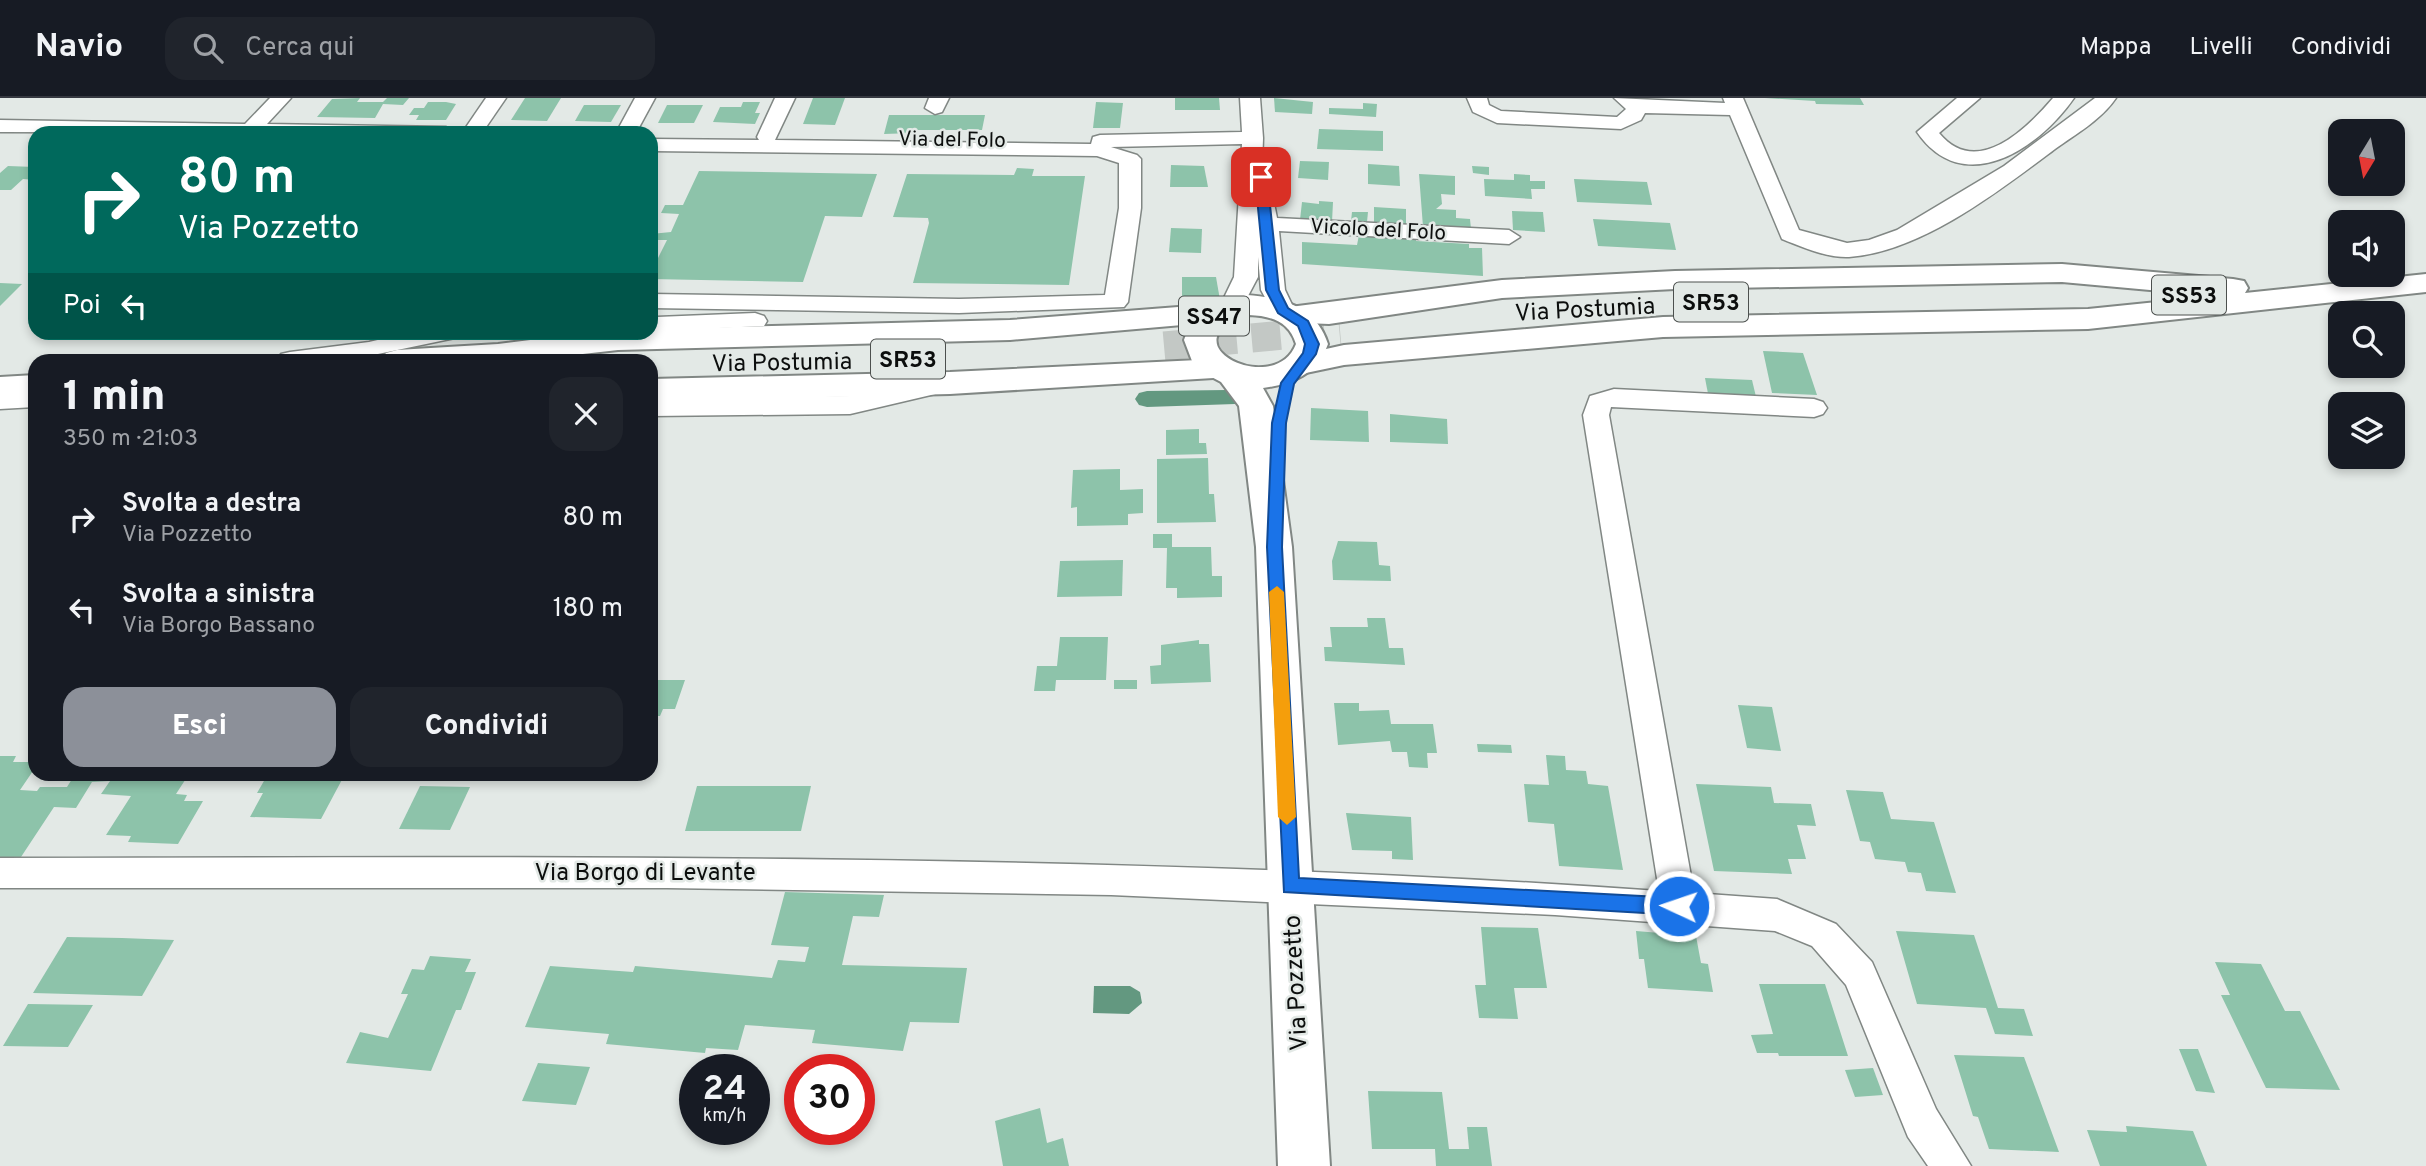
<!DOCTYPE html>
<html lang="it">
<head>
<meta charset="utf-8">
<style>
  :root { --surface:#171b24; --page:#20242c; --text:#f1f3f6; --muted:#9ea1a6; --line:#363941; --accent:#8c9099 }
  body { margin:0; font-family:Overpass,sans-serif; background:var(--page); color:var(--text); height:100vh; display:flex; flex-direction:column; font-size:26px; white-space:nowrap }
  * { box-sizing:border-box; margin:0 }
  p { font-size:23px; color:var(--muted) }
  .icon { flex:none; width:38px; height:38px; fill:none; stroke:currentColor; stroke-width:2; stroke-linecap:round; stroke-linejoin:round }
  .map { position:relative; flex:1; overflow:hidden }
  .sheet { position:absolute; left:28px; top:256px; width:630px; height:427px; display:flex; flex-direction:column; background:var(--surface); border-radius:21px; box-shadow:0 4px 10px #0003 }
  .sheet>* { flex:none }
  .top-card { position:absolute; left:28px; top:28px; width:630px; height:214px; border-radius:21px; box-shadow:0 4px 10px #0003; background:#00695c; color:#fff; overflow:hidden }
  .needle { width:46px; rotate:190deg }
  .buttons { position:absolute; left:2328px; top:21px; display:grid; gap:14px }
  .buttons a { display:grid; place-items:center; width:77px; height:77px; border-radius:14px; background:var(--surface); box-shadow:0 4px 10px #0003; font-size:35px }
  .speed { position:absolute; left:679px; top:956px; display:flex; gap:14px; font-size:35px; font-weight:700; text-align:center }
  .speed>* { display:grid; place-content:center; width:91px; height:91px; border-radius:50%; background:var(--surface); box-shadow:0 4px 10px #0003; line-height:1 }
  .speed small { font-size:18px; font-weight:400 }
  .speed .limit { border:10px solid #d22; background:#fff; color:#111 }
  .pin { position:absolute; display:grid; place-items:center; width:60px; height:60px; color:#fff; margin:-30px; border-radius:14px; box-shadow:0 4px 10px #0006 }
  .me { position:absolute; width:77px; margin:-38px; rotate:273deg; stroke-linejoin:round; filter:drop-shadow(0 0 5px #0008) }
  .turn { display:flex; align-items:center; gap:24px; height:147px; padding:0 35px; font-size:32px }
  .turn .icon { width:91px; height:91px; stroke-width:2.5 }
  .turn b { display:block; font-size:49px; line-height:60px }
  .then { display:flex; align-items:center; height:66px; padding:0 35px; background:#0003; gap:14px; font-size:26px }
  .round { display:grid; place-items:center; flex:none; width:74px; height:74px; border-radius:21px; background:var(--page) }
  .overview { display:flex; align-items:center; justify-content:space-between; height:119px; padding:0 35px }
  h1 { font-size:42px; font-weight:800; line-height:52px }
  .cta { display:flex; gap:14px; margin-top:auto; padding:14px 35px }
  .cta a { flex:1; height:80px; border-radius:21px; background:var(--accent); color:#fff; font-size:28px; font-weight:800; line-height:80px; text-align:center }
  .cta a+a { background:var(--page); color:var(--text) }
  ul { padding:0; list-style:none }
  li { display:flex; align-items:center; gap:21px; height:91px; padding:0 35px }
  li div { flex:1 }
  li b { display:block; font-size:26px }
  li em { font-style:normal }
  header { display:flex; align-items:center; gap:42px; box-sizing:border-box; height:98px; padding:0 35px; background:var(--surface); border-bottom:2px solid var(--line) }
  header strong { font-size:33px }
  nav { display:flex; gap:38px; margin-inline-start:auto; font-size:24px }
  .search { width:490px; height:63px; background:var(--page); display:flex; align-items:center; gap:18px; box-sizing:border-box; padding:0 24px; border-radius:21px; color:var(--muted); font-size:26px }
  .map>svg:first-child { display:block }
  .water { fill:#639880 }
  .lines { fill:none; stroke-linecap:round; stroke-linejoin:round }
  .canal { fill:#639880; fill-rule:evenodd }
  .building { fill:#8dc3aa }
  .highway-tunnel { stroke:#c3c8c5; stroke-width:29; stroke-dasharray:29 15; stroke-linecap:butt }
  .minor-casing { stroke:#818784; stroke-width:3 }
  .major-casing { stroke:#818784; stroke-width:4 }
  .highway-casing { stroke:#818784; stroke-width:4 }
  .minor { fill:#fff; fill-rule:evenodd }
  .major { fill:#fff; fill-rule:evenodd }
  .highway { fill:#fff; fill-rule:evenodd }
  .route { fill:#1a73e8; stroke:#114b97; stroke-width:2 }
  .slow { fill:#f59e0b }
  .labels { text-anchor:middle; stroke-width:5; stroke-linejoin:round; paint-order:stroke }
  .far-street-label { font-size:21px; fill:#0c0e0d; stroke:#e3e9e6 }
  .shield { fill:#e3e9e6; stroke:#4c504e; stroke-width:2 }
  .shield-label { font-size:23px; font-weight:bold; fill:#0c0e0d }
  .street-label { font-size:24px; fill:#0c0e0d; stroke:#e3e9e6 }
</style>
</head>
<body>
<header>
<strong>Navio</strong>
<div class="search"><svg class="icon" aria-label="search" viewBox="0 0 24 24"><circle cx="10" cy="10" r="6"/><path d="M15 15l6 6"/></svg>Cerca qui</div>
<nav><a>Mappa</a><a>Livelli</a><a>Condividi</a></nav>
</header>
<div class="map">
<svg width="2426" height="1068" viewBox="0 0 2426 1068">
  <rect width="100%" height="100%" fill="#e3e9e6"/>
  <path class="water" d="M1094,888H1130L1140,894L1142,905L1129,916L1093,915Z"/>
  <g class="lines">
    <path class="canal" d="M1227,292L1235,294L1239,300L1235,306L1147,309L1139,307L1135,301L1139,295L1147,293Z"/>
  </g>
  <g class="building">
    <path d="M360,0L357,4H383L387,0H409L403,7L383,6L375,20L317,19L332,1Z"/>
    <path d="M525,0H561L547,23L511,22Z"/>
    <path d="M813,0H845L835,27L803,26Z"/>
    <path d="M1175,0H1219L1220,12H1175Z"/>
    <path d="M1274,0L1313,4L1312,16L1275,14Z"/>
    <path d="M1765,0H1860L1864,7L1816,6L1815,3Z"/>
    <path d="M428,4H446L456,6L446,22H416L419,17H409L414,10H424Z"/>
    <path d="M743,4H760L755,15H760L755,26L713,24L720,9H741Z"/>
    <path d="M1096,4L1123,5L1120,30H1093Z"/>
    <path d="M1363,5L1377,6L1376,19L1329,16V10L1363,11Z"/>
    <path d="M584,7H621L611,24L575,23Z"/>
    <path d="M667,7H703L694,25H658Z"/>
    <path d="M889,17H985L982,32H914L913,35L884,36Z"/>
    <path d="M1319,31L1383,33V53L1317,51Z"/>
    <path d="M1300,63L1329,64L1328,82L1298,80Z"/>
    <path d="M1368,66L1399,68L1400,88L1368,86Z"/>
    <path d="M1171,67L1204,68L1208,89H1170Z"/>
    <path d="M8,68L35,69V82L23,81L11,92H0V75Z"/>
    <path d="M1472,68L1489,69V77L1473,75Z"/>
    <path d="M1017,70L1034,71L1032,78H1085L1069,187L913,185L929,125L928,120L893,119L907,76L1014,77Z"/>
    <path d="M699,73L877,76L862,119L825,118L803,184L651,181V174L667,142H651V136L671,134L679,116L661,115L665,107H683Z"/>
    <path d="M1419,76L1455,78V97L1441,96L1442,106L1436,111L1456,112V120L1470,121L1471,131L1423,129Z"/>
    <path d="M1514,76L1530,77V83H1545V91H1531L1532,101L1485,98L1484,81L1514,82Z"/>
    <path d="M1574,81L1647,84L1652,107L1577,104Z"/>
    <path d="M1319,103L1333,104L1332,124L1300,122L1302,104L1319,106Z"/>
    <path d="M1374,109L1406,111V129L1374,127Z"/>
    <path d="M1512,113L1543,114L1545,134L1513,132Z"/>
    <path d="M1352,114H1368L1367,124L1351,123Z"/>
    <path d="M1593,121L1670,125L1676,152L1598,148Z"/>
    <path d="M1171,130L1202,131L1201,155L1169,154Z"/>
    <path d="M1359,137L1416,140V143L1469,146V150H1482L1483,178L1302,166V144L1357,147Z"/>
    <path d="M1182,179H1216L1220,202H1182Z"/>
    <path d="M0,185L22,186L0,208Z"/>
    <path d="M1763,253L1803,255L1817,297L1772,295Z"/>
    <path d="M1705,280L1752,282L1757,303L1709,301Z"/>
    <path d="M1311,310L1368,313L1369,344L1310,342Z"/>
    <path d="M1390,316L1447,321L1448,346L1390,344Z"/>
    <path d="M1199,331V345H1206L1207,356L1166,357V332Z"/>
    <path d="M1208,360L1209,396H1214L1216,424L1157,425V361Z"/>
    <path d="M1120,371V392L1143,391V415L1128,416V427L1077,428V409L1071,410L1073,372Z"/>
    <path d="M1153,436H1172V449H1211L1212,478H1222V499L1177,500V490H1166L1167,450H1153Z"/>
    <path d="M1338,443L1377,444L1379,467L1390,468L1391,483L1333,482L1332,463Z"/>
    <path d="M1123,462L1122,498L1057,499L1060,463Z"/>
    <path d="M1367,520H1385L1389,550H1403L1405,567L1325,563L1324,549H1332L1330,529H1368Z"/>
    <path d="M1060,539H1108L1106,582H1056L1055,593H1034L1037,568H1057Z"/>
    <path d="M1199,542V546H1209L1211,584L1151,586L1150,568L1161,567V547Z"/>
    <path d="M651,582H685L675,611H663L660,618H651Z"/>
    <rect x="1114" y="582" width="23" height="9"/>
    <path d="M1334,605H1359V613L1389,612L1391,626H1433L1437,655H1427L1428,670L1409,669L1407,654H1392L1390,643L1338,647Z"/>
    <path d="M1738,607L1772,609L1781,653L1747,650Z"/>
    <path d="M1477,646L1511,647L1512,655L1478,654Z"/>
    <path d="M1546,657L1565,658L1566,672L1586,673L1588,686L1608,688L1623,772L1559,768L1554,726L1528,724L1524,686L1549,687Z"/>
    <path d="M0,658H16L13,664H35V670L20,692L37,693L40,689H67L72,681L94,680L97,676H189L176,696L187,697L184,703H203L178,746L128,744L131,738L106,737L131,698L101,696L110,683L92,684L76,710L54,709L21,759H0Z"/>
    <path d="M268,676H345L321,721L250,719L263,695H257Z"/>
    <path d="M1696,686L1771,689L1774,705L1811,706L1816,728L1797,727L1806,761H1788L1792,776L1714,773Z"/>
    <path d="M420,688L470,689L450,732L399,731Z"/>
    <path d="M697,688H811L801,733H685Z"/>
    <path d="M1846,692L1883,694L1891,721L1934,724L1956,795L1926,793L1921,775L1908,774L1905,764L1875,761L1870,744L1860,743Z"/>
    <path d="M1346,715L1411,719L1413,762L1392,761V753L1352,752Z"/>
    <path d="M785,794L884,797L879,819L853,818L842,867L967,870L959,925L910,924L903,953L812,945L815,932L745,927L738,952L706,950L705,955L606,946L609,936L525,929L550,868L633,874L635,868L772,880L778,862L805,864L809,849L771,847Z"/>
    <path d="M1481,829L1538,830L1547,890H1514L1518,921L1479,920L1475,887H1486Z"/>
    <path d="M1636,833L1696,838L1701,865L1708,866L1713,894L1648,890L1644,861H1639Z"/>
    <path d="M1896,833L1974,837L1998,910L2024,911L2033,938L1995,936L1986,910L1917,906Z"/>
    <path d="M67,839L122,840L174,842L142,898L33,895Z"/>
    <path d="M430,858L471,861L465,874H476L461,912H456L431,973L346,965L360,934L388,940L408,896H401L412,871L424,872Z"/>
    <path d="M2215,864L2261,866L2285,913H2300L2340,992L2266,990L2221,897H2230Z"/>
    <path d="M1759,886H1825L1848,958H1779L1778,955H1757L1751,937L1773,936Z"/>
    <path d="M28,906L93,907L68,949L3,948Z"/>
    <path d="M2179,951H2198L2215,995L2196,993Z"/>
    <path d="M1954,957L2024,959L2059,1054L1989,1051L1978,1019L1973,1018Z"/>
    <path d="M538,965L590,969L576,1007L522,1003Z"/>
    <path d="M1873,970L1883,997L1855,999L1845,972Z"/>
    <path d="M1368,993L1442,994L1449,1051H1469L1467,1029H1487L1492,1068H1436L1435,1051H1372Z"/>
    <path d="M1040,1010L1047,1045L1063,1040L1069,1068H1003L995,1023Z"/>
    <path d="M2126,1028L2193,1033L2207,1068H2100L2087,1032L2127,1034Z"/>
  </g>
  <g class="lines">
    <path class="highway-tunnel" d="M1164,248L1340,232"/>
    <defs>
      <g id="minor">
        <path d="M270,0H291L267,26L446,29L456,35L0,34V22L245,26Z"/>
        <path d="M486,0H506L482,35H462Z"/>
        <path d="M635,0H655L636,35H616Z"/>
        <path d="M775,0H795L775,42L1091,46L1093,39L1100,37L1242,34L1240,0H1260L1263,40L1261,99L1273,100L1277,120L1509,132L1520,139L1509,146L1279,133L1285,192L1295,213L1291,218H1275L1261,192L1258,159V179L1239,215H1223L1219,210L1234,179L1242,46L1111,49L1137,57L1141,61V110L1128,204L1124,209L959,215L651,210V196L959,201L1105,197L1119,110V65L1097,58L651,53V41L759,42L757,39Z"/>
        <path d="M929,0H949L942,14L935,16L925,10Z"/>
        <path d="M1467,0H1487L1489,7L1501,13L1617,19L1626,11L1614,0L1725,5L1723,0H1743L1799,132L1847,145L1869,142L1897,132L2004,68L2095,0H2116C2101,22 2076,36 2055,51C1999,93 1921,154 1849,159C1827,160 1802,149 1782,141L1730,17L1645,15L1641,22L1621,31L1497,25L1473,14Z"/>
        <path d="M1957,0H1980L1939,35C1976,80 2025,33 2053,0H2074C2038,52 1963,101 1917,34Z"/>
        <path d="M755,215L764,218L767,223L764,228L651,233V221L657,219Z"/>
        <path d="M412,234H496L493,239L455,240L349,262H278L281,256L290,254L369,244Z"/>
        <path d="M939,279L948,281L952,287L948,293L850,316L651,318V300L850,298Z"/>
        <path d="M35,291V309L0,311V293Z"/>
        <path d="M1614,291L1814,301L1823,304L1827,310L1823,316L1814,319L1611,309L1609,317L1694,795L1777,801L1836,826L1872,864L1936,1011L1971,1068H1928L1908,1039L1846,887L1812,848L1775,833L1555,817L1111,797L667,790H0V760C553,759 1107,754 1659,793L1583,317L1590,298Z"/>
      </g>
      <path id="major" d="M1247,197C1283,200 1316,208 1328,246C1317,276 1293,286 1263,290L1273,308L1292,449L1330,1068H1278L1256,449L1239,308L1221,284L1204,275L1192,263L1184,242C1194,211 1218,205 1247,197ZM1249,217C1271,218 1289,223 1296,246C1275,301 1162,244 1249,217Z"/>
      <g id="highway">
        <path d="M2062,166L2233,181L2244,183L2248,190L2245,195L2426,176V194L2088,231L1663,239L1344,267L1301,276L1290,273L1285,266L1290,259L1344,247L1663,219L2088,211L2216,198L2062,184L1675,191L1502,200L1329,226L1282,224L1277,217L1282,210L1502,182L1675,173Z"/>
        <path d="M1217,206L1228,209L1233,216L1228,223L1010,242L618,252L530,262H381L386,255L397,252L498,246L595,234H651V231L1010,222Z"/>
        <path d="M1219,261L1230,265L1235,272L1230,279L950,296L651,303V281L950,274Z"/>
        <path d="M35,277V299L0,301V279Z"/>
      </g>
    </defs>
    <use href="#minor" class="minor-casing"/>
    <use href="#major" class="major-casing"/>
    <use href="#highway" class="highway-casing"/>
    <use href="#minor" class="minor"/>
    <use href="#major" class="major"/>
    <use href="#highway" class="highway"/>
  </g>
  <path class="route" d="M1261,75L1267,79L1279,192L1288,210L1308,223L1319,246L1316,256L1294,286L1286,325L1282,449L1299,780L1679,800L1685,803L1688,808L1685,814L1679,817L1284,794L1267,449L1272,325L1281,285L1303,255L1305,246L1298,228L1278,215L1266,192L1255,79Z"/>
  <path class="slow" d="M1277,488L1284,494L1296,719L1287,727L1278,719L1269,494Z"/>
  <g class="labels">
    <g class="far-street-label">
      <text transform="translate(952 41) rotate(1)" y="7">Via del Folo</text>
      <text transform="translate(1378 131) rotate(3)" y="7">Vicolo del Folo</text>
    </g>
    <g class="shield">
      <rect x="2152" y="177.5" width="74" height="39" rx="5"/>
      <rect x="1674" y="184.5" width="74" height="39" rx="5"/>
      <rect x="1179" y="198.5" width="70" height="39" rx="5"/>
      <rect x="871" y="241.5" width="74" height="39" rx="5"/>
    </g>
    <g class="shield-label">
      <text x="2189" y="205">SS53</text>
      <text x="1711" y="212">SR53</text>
      <text x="1214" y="226">SS47</text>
      <text x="908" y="269">SR53</text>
    </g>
    <g class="street-label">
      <text transform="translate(1585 211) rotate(-3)" y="8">Via Postumia</text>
      <text transform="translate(782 264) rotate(-1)" y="8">Via Postumia</text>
      <text x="645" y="782">Via Borgo di Levante</text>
      <text transform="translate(1295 885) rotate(-93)" y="8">Via Pozzetto</text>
    </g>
  </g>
</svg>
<div class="buttons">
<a><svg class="needle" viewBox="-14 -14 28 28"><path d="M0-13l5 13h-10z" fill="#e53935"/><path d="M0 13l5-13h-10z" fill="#9ea1a6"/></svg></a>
<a><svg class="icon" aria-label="sound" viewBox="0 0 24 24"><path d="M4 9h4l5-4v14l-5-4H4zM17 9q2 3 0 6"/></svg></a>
<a><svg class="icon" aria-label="search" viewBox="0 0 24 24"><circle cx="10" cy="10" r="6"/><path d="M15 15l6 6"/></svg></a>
<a><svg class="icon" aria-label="layers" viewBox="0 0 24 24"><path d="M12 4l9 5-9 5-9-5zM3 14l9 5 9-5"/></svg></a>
</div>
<div class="speed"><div>24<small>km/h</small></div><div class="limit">30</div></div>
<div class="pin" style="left:1261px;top:79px;background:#d93025"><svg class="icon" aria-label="arrive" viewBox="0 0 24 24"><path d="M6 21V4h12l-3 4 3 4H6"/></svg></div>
<svg class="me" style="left:1679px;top:808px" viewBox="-20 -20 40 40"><circle r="17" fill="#1a73e8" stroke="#fff" stroke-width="3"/><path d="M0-11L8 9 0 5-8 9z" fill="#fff"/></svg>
<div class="top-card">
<div class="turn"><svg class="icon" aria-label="right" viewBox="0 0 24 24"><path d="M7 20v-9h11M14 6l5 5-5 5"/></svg><div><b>80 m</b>Via Pozzetto</div></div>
<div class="then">Poi<svg class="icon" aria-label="left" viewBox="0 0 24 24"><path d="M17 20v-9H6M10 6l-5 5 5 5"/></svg></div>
</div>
<section class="sheet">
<div class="overview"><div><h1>1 min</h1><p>350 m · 21:03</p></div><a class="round"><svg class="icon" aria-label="close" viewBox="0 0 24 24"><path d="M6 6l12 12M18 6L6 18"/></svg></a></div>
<ul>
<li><svg class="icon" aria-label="right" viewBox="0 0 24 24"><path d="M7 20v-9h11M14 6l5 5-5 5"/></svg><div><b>Svolta a destra</b><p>Via Pozzetto</p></div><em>80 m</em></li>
<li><svg class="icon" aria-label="left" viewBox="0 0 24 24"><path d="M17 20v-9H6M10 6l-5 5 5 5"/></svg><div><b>Svolta a sinistra</b><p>Via Borgo Bassano</p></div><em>180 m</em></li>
</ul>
<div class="cta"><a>Esci</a><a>Condividi</a></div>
</section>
</div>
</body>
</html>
